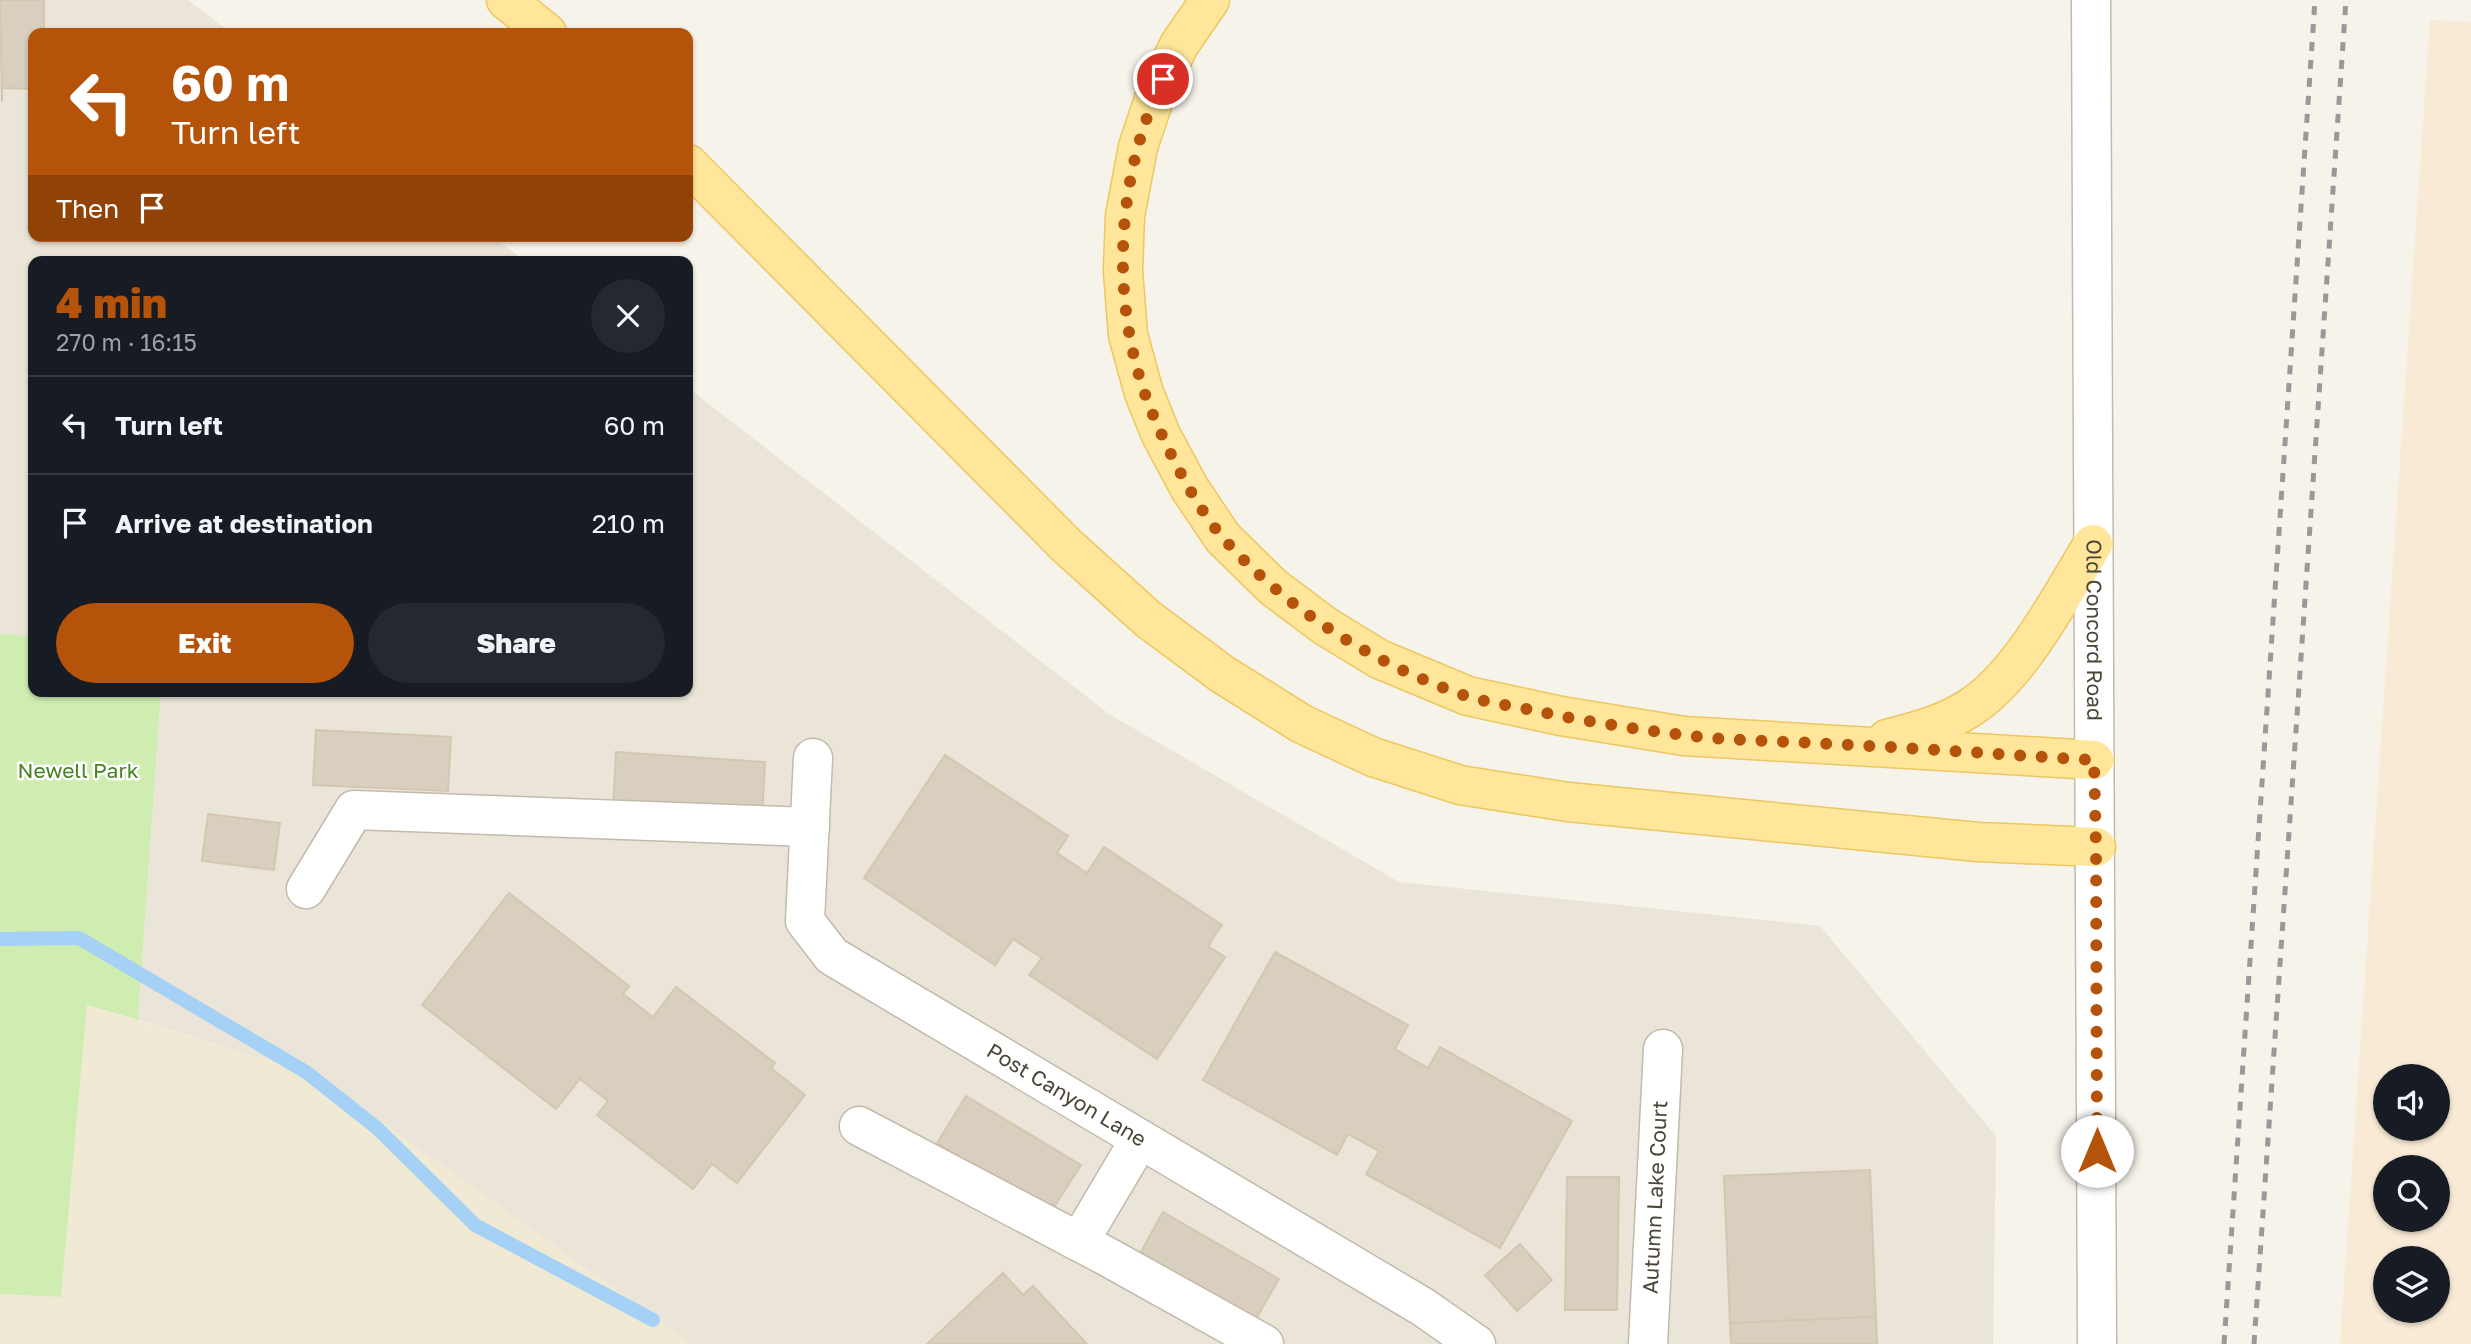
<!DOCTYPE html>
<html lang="en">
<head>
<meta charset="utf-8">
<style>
  :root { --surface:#171b24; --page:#242831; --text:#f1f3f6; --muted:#9ea1a6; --line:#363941; --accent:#b45309 }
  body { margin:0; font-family:"Golos Text",sans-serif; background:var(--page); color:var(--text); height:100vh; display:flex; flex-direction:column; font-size:26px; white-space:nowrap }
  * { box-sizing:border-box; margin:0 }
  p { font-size:23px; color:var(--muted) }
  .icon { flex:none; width:38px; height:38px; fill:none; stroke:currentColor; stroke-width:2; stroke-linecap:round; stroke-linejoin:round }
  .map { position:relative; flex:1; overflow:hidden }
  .sheet { position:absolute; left:28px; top:256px; width:665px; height:441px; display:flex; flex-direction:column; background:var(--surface); border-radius:14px; box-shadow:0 2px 5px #0004 }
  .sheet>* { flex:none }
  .top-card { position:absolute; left:28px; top:28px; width:665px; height:214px; border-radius:14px; box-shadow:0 2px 5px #0004; background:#b45309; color:#fff; overflow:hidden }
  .tools { position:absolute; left:2373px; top:1064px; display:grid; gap:14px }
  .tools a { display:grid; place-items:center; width:77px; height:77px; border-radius:50%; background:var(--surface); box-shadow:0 2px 5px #0004; font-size:35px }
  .pin { position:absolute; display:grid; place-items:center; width:60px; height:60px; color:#fff; margin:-30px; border:4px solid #fff; border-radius:50%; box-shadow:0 2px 7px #0007 }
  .me { position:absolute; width:77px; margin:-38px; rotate:0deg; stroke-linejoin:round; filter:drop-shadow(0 0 5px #0008) }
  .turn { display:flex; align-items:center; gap:24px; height:147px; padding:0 28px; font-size:32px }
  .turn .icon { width:91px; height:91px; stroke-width:2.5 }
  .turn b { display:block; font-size:49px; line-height:60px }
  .then { display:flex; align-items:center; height:66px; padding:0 28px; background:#0003; gap:14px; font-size:26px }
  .round { display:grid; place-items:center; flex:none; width:74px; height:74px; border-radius:37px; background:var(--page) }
  .head { display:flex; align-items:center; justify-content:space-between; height:119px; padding:0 28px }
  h1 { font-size:42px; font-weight:800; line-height:52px; color:var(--accent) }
  .action { display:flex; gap:14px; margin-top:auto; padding:14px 28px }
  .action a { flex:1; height:80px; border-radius:42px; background:var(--accent); color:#fff; font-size:28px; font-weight:800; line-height:80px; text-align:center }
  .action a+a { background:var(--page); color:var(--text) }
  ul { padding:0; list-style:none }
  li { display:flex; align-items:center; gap:21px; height:98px; padding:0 28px; border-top:2px solid var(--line) }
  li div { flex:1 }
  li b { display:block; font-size:26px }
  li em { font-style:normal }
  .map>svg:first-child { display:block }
  .residential { fill:#eae5d8 }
  .commercial { fill:#f8ead5; fill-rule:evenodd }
  .education { fill:#f0e9d3 }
  .green { fill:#cfecb1 }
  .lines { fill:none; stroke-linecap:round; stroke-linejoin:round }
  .stream { stroke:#a4d1f5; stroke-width:14 }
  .building { fill:#d8cfbf; stroke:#d4c7b1; stroke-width:2 }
  .minor-casing { stroke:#c2bbac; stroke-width:41 }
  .major-casing { stroke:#ecc762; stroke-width:41 }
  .minor { stroke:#fff; stroke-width:38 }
  .major { stroke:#ffe69a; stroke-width:38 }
  .rail { stroke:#999; stroke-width:5; stroke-dasharray:9 9; stroke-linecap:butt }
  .route { stroke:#b45309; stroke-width:12; stroke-dasharray:0 21.6 }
  .labels { text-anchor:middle; stroke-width:5; stroke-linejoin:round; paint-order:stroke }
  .street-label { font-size:21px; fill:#4b4437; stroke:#fff }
  .park-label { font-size:21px; fill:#458225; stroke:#fff }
</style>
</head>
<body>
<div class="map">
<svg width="2471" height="1344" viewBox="0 0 2471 1344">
  <rect width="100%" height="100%" fill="#f6f3ea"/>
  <g class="residential">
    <path d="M0,0H188L231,33H33V236H493L524,261H33V636L0,634Z"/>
    <path d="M688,388L1109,714L1399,882L1820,926L1996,1136L1993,1344H691L318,1076L138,1020L161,691H688Z"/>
  </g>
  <path class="commercial" d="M2430,20L2471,22V1344H2340ZM2385,1076H2438V1129H2385ZM2385,1167H2438V1220H2385ZM2385,1258H2438V1311H2385Z"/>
  <path class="education" d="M87,1005L318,1076L691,1344H0V1294L61,1297Z"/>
  <path class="green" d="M0,634L33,636V691H161L138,1020L87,1005L61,1297L0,1294Z"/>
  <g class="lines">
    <path class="stream" d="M0,939L79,938L306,1072L377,1128L475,1225L653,1320"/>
  </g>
  <g class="building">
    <path d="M0,0H44V33H33V89L2,88V102Z"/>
    <path d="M316,730L451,737L448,791L313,785Z"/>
    <path d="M616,752L765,762L762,819L613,810Z"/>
    <path d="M945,755L1068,836L1057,853L1087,873L1104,847L1222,925L1208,946L1225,957L1157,1059L1029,975L1042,958L1013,939L995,965L864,878Z"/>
    <path d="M208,814L280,823L274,870L202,861Z"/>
    <path d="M509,893L629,986L623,994L653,1017L676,987L775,1063L771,1068L805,1095L737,1183L712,1164L693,1189L597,1115L608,1101L580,1079L556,1109L422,1005Z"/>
    <path d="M1275,952L1408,1025L1395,1049L1428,1068L1440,1047L1572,1121L1500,1248L1366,1174L1379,1151L1348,1134L1337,1155L1203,1080Z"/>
    <path d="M966,1096L1081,1165L1051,1212L937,1143Z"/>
    <path d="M1870,1170L1876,1317L1730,1323L1724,1176Z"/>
    <path d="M1567,1177H1619L1617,1310H1565Z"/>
    <path d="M1163,1212L1279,1279L1253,1324L1137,1259Z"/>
    <path d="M1520,1244L1552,1280L1517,1311L1485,1275Z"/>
    <path d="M1003,1273L1023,1295L1033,1286L1087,1344H927Z"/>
    <path d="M1876,1317L1877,1344H1731L1730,1323Z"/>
  </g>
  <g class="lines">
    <defs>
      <g id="minor">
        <path id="s1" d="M2091,0L2097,1344"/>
        <path id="s2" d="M813,758L805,921L832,956L1423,1307L1476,1344"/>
        <path d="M306,889L354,810L810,827"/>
        <path d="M859,1126L1106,1256L1264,1344"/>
        <path d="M1079,1242L1140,1139"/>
        <path id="s3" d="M1648,1344L1663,1049"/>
      </g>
      <g id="major">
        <path d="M506,0L547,33"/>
        <path d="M1210,0L1179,45L1155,96L1138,147L1125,216L1123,271L1128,335L1144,393L1161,435L1190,489L1223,538L1273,587L1325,626L1379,659L1468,696L1561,716L1684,736L2094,760"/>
        <path d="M688,164L1067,546L1148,619L1222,674L1302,724L1373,757L1460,785L1568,802L1978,842L2096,847"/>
        <path d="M1887,739C1915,732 1944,724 1968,709C2020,677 2061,596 2093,544"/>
      </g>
    </defs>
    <use href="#minor" class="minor-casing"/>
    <use href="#major" class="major-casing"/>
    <use href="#minor" class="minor"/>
    <use href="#major" class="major"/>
    <g class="rail">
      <path d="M2224,1344L2315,0"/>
      <path d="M2254,1344L2346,0"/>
    </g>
  </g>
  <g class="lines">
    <path class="route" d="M1163,79C1115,179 1109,306 1151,410C1168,451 1195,506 1224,539C1288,611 1376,665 1466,696C1488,703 1513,706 1536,711C1584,721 1634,729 1683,735C1732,741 1782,741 1832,744C1919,748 2006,755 2094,760L2096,847L2097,1151"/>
  </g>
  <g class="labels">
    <g class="street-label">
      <text dy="7" stroke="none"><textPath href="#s1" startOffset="630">Old Concord Road</textPath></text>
      <text dy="7" stroke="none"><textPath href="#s2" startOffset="480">Post Canyon Lane</textPath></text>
      <text dy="7" stroke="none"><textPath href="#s3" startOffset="147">Autumn Lake Court</textPath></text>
    </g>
    <g class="park-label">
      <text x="78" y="778">Newell Park</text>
    </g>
  </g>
</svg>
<div class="tools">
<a><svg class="icon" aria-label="sound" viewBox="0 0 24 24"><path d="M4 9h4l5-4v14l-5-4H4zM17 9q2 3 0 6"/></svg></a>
<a><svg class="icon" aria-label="search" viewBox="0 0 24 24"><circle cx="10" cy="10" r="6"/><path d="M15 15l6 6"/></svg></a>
<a><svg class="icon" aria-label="layers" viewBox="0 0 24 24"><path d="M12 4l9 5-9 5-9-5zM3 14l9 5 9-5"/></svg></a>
</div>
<div class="pin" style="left:1163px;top:79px;background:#d93025"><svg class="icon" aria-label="arrive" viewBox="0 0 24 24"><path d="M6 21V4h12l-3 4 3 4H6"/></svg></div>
<svg class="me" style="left:2097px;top:1151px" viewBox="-20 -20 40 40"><circle r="19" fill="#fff"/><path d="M0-13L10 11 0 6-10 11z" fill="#b45309"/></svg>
<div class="top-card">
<div class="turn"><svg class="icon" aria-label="left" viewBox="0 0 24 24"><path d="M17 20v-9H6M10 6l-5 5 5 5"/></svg><div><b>60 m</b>Turn left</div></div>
<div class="then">Then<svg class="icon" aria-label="arrive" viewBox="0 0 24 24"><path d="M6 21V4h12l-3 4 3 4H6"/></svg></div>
</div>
<section class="sheet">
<div class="head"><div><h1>4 min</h1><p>270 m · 16:15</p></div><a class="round"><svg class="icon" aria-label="close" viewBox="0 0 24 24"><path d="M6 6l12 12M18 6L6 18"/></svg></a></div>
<ul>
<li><svg class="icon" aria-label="left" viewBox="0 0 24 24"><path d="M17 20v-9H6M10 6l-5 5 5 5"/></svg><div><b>Turn left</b></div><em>60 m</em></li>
<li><svg class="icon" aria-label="arrive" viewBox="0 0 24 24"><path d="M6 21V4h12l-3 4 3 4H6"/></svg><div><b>Arrive at destination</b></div><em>210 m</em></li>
</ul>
<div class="action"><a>Exit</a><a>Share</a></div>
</section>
</div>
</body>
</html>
